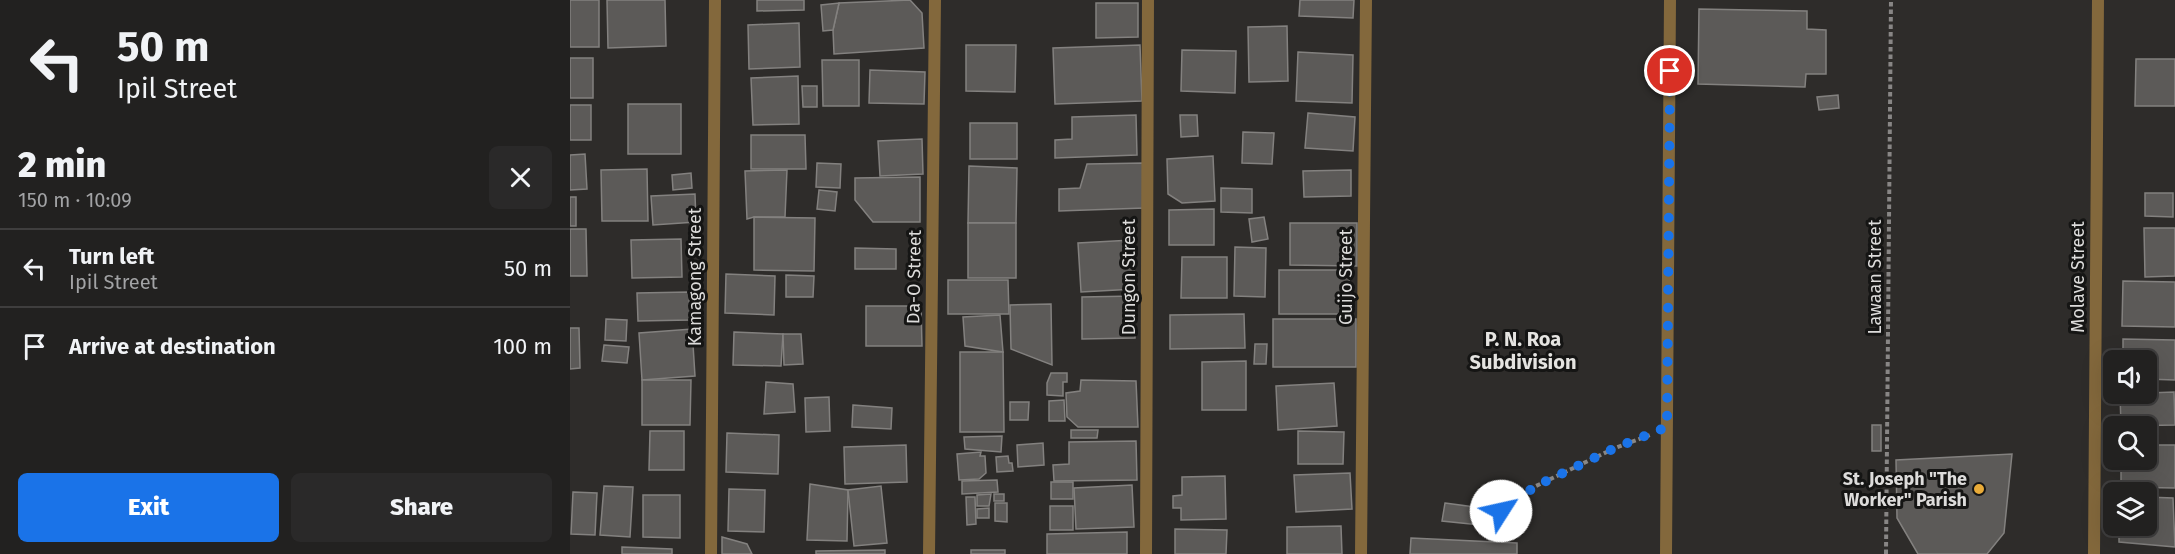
<!DOCTYPE html>
<html lang="en">
<head>
<meta charset="utf-8">
<style>
  :root { --surface:#222120; --page:#2a2929; --text:#f1f3f6; --muted:#a2a3a5; --line:#3f3e3e; --accent:#1a73e8 }
  body { margin:0; font-family:"Fira Sans",sans-serif; background:var(--page); color:var(--text); height:100vh; display:flex; flex-direction:column; font-size:22px; white-space:nowrap }
  * { box-sizing:border-box; margin:0 }
  p { font-size:20px; color:var(--muted) }
  .icon { flex:none; width:33px; height:33px; fill:none; stroke:currentColor; stroke-width:2; stroke-linecap:round; stroke-linejoin:round }
  .map { position:relative; flex:1; overflow:hidden }
  .details { display:flex; flex-direction:column; background:var(--surface); width:570px }
  .details>* { flex:none }
  .banner { background:#222120; color:var(--text); overflow:hidden }
  .fabs { position:absolute; left:1533px; top:350px; display:grid; gap:12px }
  .fabs a { display:grid; place-items:center; width:54px; height:54px; border-radius:9px; background:var(--surface); box-shadow:0 6px 24px #0002,0 0 0 2px var(--line); font-size:30px }
  .pin { position:absolute; display:grid; place-items:center; width:51px; height:51px; color:#fff; margin:-26px; border:3px solid #fff; border-radius:50%; box-shadow:0 2px 6px #0007 }
  .me { position:absolute; width:66px; margin:-33px; rotate:55deg; stroke-linejoin:round; filter:drop-shadow(0 0 4px #0008) }
  .turn { display:flex; align-items:center; gap:21px; height:126px; padding:0 18px; font-size:27px }
  .turn .icon { width:78px; height:78px; stroke-width:2.5 }
  .turn b { display:block; font-size:42px; line-height:51px }
  .round { display:grid; place-items:center; flex:none; width:63px; height:63px; border-radius:9px; background:var(--page) }
  .overview { display:flex; align-items:center; justify-content:space-between; height:102px; padding:0 18px }
  h1 { font-size:36px; font-weight:800; line-height:45px }
  .cta { display:flex; gap:12px; margin-top:auto; padding:12px 18px }
  .cta a { flex:1; height:69px; border-radius:9px; background:var(--accent); color:#fff; font-size:24px; font-weight:800; line-height:69px; text-align:center }
  .cta a+a { background:var(--page); color:var(--text) }
  ul { padding:0; list-style:none }
  li { display:flex; align-items:center; gap:18px; height:78px; padding:0 18px; border-top:2px solid var(--line) }
  li div { flex:1 }
  li b { display:block; font-size:22px }
  li em { font-style:normal }
  main { display:flex; flex:1; min-height:0 }
  .map>svg:first-child { display:block }
  .building { fill:#5c5a58; stroke:#83817f; stroke-width:1.5 }
  .lines { fill:none; stroke-linecap:round; stroke-linejoin:round }
  .path { stroke:#888685; stroke-width:4; stroke-dasharray:4.5 3; stroke-linecap:butt }
  .street { stroke:#83683c; stroke-width:12 }
  .route { stroke:#1a73e8; stroke-width:10; stroke-dasharray:0 18 }
  .poi-dot { fill:#e9ab38; stroke:#151514; stroke-width:2 }
  .labels { text-anchor:middle; stroke-width:6; stroke-linejoin:round; paint-order:stroke }
  .street-label { font-size:18px; fill:#dddcdb; stroke:#151514 }
  .poi-label { font-size:18px; font-weight:bold; fill:#dddcdb; stroke:#151514; text-anchor:end }
  .neighbourhood-label { font-size:20px; font-weight:bold; fill:#e5e4e1; stroke:#151514 }
</style>
</head>
<body>
<main>
<section class="details">
<div class="banner">
<div class="turn"><svg class="icon" aria-label="left" viewBox="0 0 24 24"><path d="M17 20v-9H6M10 6l-5 5 5 5"/></svg><div><b>50 m</b>Ipil Street</div></div>
</div>
<div class="overview"><div><h1>2 min</h1><p>150 m · 10:09</p></div><a class="round"><svg class="icon" aria-label="close" viewBox="0 0 24 24"><path d="M6 6l12 12M18 6L6 18"/></svg></a></div>
<ul>
<li><svg class="icon" aria-label="left" viewBox="0 0 24 24"><path d="M17 20v-9H6M10 6l-5 5 5 5"/></svg><div><b>Turn left</b><p>Ipil Street</p></div><em>50 m</em></li>
<li><svg class="icon" aria-label="arrive" viewBox="0 0 24 24"><path d="M6 21V4h12l-3 4 3 4H6"/></svg><div><b>Arrive at destination</b></div><em>100 m</em></li>
</ul>
<div class="cta"><a>Exit</a><a>Share</a></div>
</section>
<div class="map">
<svg width="1605" height="554" viewBox="0 0 1605 554">
  <rect width="100%" height="100%" fill="#2e2c2a"/>
  <g class="building">
    <rect x="0" y="0" width="29" height="47"/>
    <path d="M37,0H95L96,46L38,48Z"/>
    <path d="M187,0H234V10L187,11Z"/>
    <path d="M340,0L352,13L354,48L264,54L263,30L269,3Z"/>
    <path d="M730,0H784L783,18L729,16Z"/>
    <path d="M269,3L263,30L253,31L251,5Z"/>
    <path d="M526,3H568V37L526,38Z"/>
    <path d="M1129,9L1237,11V29L1256,30V74H1236L1235,87L1128,84Z"/>
    <path d="M229,23L230,67L179,69L178,25Z"/>
    <path d="M717,26L718,81L679,82L678,27Z"/>
    <path d="M396,45H446L445,92L396,91Z"/>
    <path d="M570,45L572,101L485,104L483,48Z"/>
    <path d="M612,50L666,51L665,93L611,91Z"/>
    <path d="M728,52L783,55L782,103L726,101Z"/>
    <rect x="0" y="58" width="23" height="40"/>
    <path d="M1566,59H1605V106H1565Z"/>
    <path d="M252,60H289V106H253Z"/>
    <path d="M300,70L355,72L354,104L299,103Z"/>
    <path d="M228,76L229,124L183,125L181,78Z"/>
    <path d="M232,86H247V107H233Z"/>
    <path d="M1268,95L1269,108L1249,110L1247,97Z"/>
    <rect x="58" y="104" width="53" height="50"/>
    <rect x="0" y="105" width="21" height="35"/>
    <path d="M738,113L785,117L783,151L735,148Z"/>
    <path d="M566,115L567,155L485,158V140L502,139V117Z"/>
    <path d="M610,115H627L628,136L611,137Z"/>
    <rect x="400" y="123" width="47" height="36"/>
    <path d="M673,132L704,133L702,164L672,163Z"/>
    <path d="M181,135H235L236,169H181Z"/>
    <path d="M352,139L353,174L310,176L308,141Z"/>
    <path d="M15,154L17,189L0,190V155Z"/>
    <path d="M643,156L645,201L612,203L598,194L597,159Z"/>
    <path d="M247,163L271,164L270,188L246,187Z"/>
    <path d="M574,163L575,208L489,211V189L510,188L517,164Z"/>
    <path d="M399,166L447,168L446,223H398Z"/>
    <path d="M77,169L78,221H32L31,170Z"/>
    <path d="M217,170L215,217H184L177,219L175,171Z"/>
    <path d="M781,170V196L734,197L733,171Z"/>
    <path d="M121,173L122,188L103,190L102,175Z"/>
    <path d="M350,177V222H303L285,200V178Z"/>
    <path d="M651,188L682,189V213L651,212Z"/>
    <path d="M249,190L267,192L265,211L247,209Z"/>
    <path d="M1575,193H1603V217L1575,216Z"/>
    <path d="M125,194L126,222L83,225L81,196Z"/>
    <rect x="0" y="197" width="6" height="29"/>
    <path d="M644,209V245H599V210Z"/>
    <path d="M184,217L245,218L244,271L184,270Z"/>
    <path d="M694,217L698,239L682,242L679,219Z"/>
    <rect x="398" y="223" width="48" height="55"/>
    <path d="M720,223H787V266L720,265Z"/>
    <path d="M1574,228H1605V276L1575,277Z"/>
    <path d="M0,229H16L17,276H0Z"/>
    <path d="M111,239L112,277L62,278L61,240Z"/>
    <path d="M562,240L565,289L511,292L508,243Z"/>
    <path d="M665,247L696,248L695,297L664,296Z"/>
    <path d="M285,248L326,249V269H285Z"/>
    <path d="M612,257H657V298H611Z"/>
    <path d="M709,270H779L780,314H709Z"/>
    <path d="M156,274L205,276L204,315L155,313Z"/>
    <path d="M216,275L244,276L243,297H216Z"/>
    <path d="M378,280H438L439,314H378Z"/>
    <path d="M1553,281L1605,282V327L1552,326Z"/>
    <path d="M119,292L120,320L68,321L67,293Z"/>
    <path d="M564,296L565,338L512,339V297Z"/>
    <path d="M481,304L482,365L441,349L440,305Z"/>
    <path d="M296,306H351L352,346H296Z"/>
    <path d="M674,314L675,348L600,349V315Z"/>
    <path d="M430,315L433,352L395,346L393,317Z"/>
    <path d="M36,319L57,320L56,341L35,340Z"/>
    <rect x="703" y="319" width="83" height="48"/>
    <path d="M0,328H9L10,368L0,369Z"/>
    <path d="M122,329L125,376L72,380L69,333Z"/>
    <path d="M164,332L213,334L211,366L163,365Z"/>
    <path d="M213,334H231L233,364L214,365Z"/>
    <path d="M1553,339L1605,340V380L1576,379V360H1553Z"/>
    <path d="M685,344H697L696,364H684Z"/>
    <path d="M34,345L59,347L57,363L32,361Z"/>
    <path d="M390,352H433L434,432H390Z"/>
    <path d="M676,361V410H632V362Z"/>
    <path d="M481,373H497V382H493V396L477,395V383Z"/>
    <path d="M72,380H121L120,425H72Z"/>
    <path d="M511,380L566,381L568,427H508L497,417L496,393L510,391Z"/>
    <path d="M196,382L223,384L225,412L194,414Z"/>
    <path d="M764,383L767,426L708,430L706,386Z"/>
    <path d="M1604,392L1605,425L1551,426L1550,394Z"/>
    <path d="M259,397L260,431L236,432L235,398Z"/>
    <path d="M494,400L495,421H479V401Z"/>
    <path d="M440,402H459L458,420H440Z"/>
    <path d="M283,405L322,408L321,429L282,427Z"/>
    <rect x="1302" y="425" width="9" height="26"/>
    <path d="M501,430H528L527,438H501Z"/>
    <path d="M80,431H114V470H79Z"/>
    <path d="M728,431L774,432L773,464H728Z"/>
    <path d="M157,433L209,435L208,474L156,472Z"/>
    <path d="M432,436L431,452L395,449L394,437Z"/>
    <path d="M1576,437H1586L1587,445H1605V488L1551,487V463H1547V459H1576Z"/>
    <path d="M566,441L567,480L484,481L483,465L499,464V442Z"/>
    <path d="M473,443L474,465L448,467L447,445Z"/>
    <path d="M336,445L337,482L275,484L274,447Z"/>
    <path d="M411,452L410,456H415L416,473L409,479L389,480L387,454Z"/>
    <path d="M1442,454L1434,533L1417,554H1348L1327,518L1326,460Z"/>
    <path d="M438,456L439,463H442L443,471L427,472L426,457Z"/>
    <path d="M780,473L782,509L726,512L724,475Z"/>
    <path d="M655,476L656,519L611,520V508H603V496L612,495V477Z"/>
    <path d="M427,480L428,492L392,494V481Z"/>
    <rect x="481" y="482" width="22" height="17"/>
    <path d="M240,484L278,490L277,541L237,540Z"/>
    <path d="M562,485L564,527L506,529L504,488Z"/>
    <path d="M34,486L63,487L60,537L30,535Z"/>
    <path d="M311,486L317,543L284,546L278,490Z"/>
    <path d="M159,489L195,490L194,532L158,531Z"/>
    <path d="M3,492L27,493L25,535L1,534Z"/>
    <path d="M421,494L419,506H407V495Z"/>
    <rect x="424" y="494" width="10" height="7"/>
    <path d="M73,495H110V538L73,537Z"/>
    <path d="M396,497H405L406,524L397,525Z"/>
    <path d="M1576,497L1603,498L1605,547L1549,542V525H1576Z"/>
    <path d="M425,503H437V522L425,521Z"/>
    <path d="M875,503L912,508L910,525L872,521Z"/>
    <rect x="480" y="506" width="23" height="24"/>
    <path d="M419,508V518H407V509Z"/>
    <path d="M771,526L772,554H717V527Z"/>
    <path d="M605,529L657,530L656,554H605Z"/>
    <path d="M557,532V554H477V534Z"/>
    <path d="M152,537L177,544L182,554H152Z"/>
    <path d="M841,538L947,543V554H840Z"/>
    <path d="M52,547L102,549V554H52Z"/>
    <path d="M315,550V554H246V551Z"/>
    <rect x="401" y="550" width="34" height="4"/>
  </g>
  <g class="lines">
    <g class="path">
      <path d="M918,540L931,511L966,486L1045,448L1080,435"/>
      <path d="M1316,554L1321,0"/>
    </g>
    <g class="street">
      <path d="M141,554L145,0"/>
      <path d="M359,554L365,0"/>
      <path d="M576,554L578,0"/>
      <path d="M791,554L796,0"/>
      <path d="M1096,554L1100,0"/>
      <path d="M1524,554L1528,0"/>
    </g>
  </g>
  <g class="lines">
    <path class="route" d="M931,511L966,486L1045,448L1097,427L1100,71"/>
  </g>
  <circle class="poi-dot" cx="1409" cy="489" r="6"/>
  <g class="labels">
    <g class="street-label">
      <text transform="translate(125 277) rotate(-90)" y="6">Kamagong Street</text>
      <text transform="translate(344 277) rotate(-89)" y="6">Da-O Street</text>
      <text transform="translate(559 277) rotate(-90)" y="6">Dungon Street</text>
      <text transform="translate(776 277) rotate(-90)" y="6">Guijo Street</text>
      <text transform="translate(1305 277) rotate(-90)" y="6">Lawaan Street</text>
      <text transform="translate(1508 277) rotate(-90)" y="6">Molave Street</text>
    </g>
    <g class="poi-label">
      <text x="1397" y="485">St. Joseph "The<tspan x="1397" dy="21">Worker" Parish</tspan></text>
    </g>
    <g class="neighbourhood-label">
      <text x="953" y="346">P. N. Roa<tspan x="953" dy="23">Subdivision</tspan></text>
    </g>
  </g>
</svg>
<div class="fabs">
<a><svg class="icon" aria-label="sound" viewBox="0 0 24 24"><path d="M4 9h4l5-4v14l-5-4H4zM17 9q2 3 0 6"/></svg></a>
<a><svg class="icon" aria-label="search" viewBox="0 0 24 24"><circle cx="10" cy="10" r="6"/><path d="M15 15l6 6"/></svg></a>
<a><svg class="icon" aria-label="layers" viewBox="0 0 24 24"><path d="M12 4l9 5-9 5-9-5zM3 14l9 5 9-5"/></svg></a>
</div>
<div class="pin" style="left:1100px;top:71px;background:#d93025"><svg class="icon" aria-label="arrive" viewBox="0 0 24 24"><path d="M6 21V4h12l-3 4 3 4H6"/></svg></div>
<svg class="me" style="left:931px;top:511px" viewBox="-20 -20 40 40"><circle r="19" fill="#fff"/><path d="M0-13L10 11 0 6-10 11z" fill="#1a73e8"/></svg>
</div>
</main>
</body>
</html>
